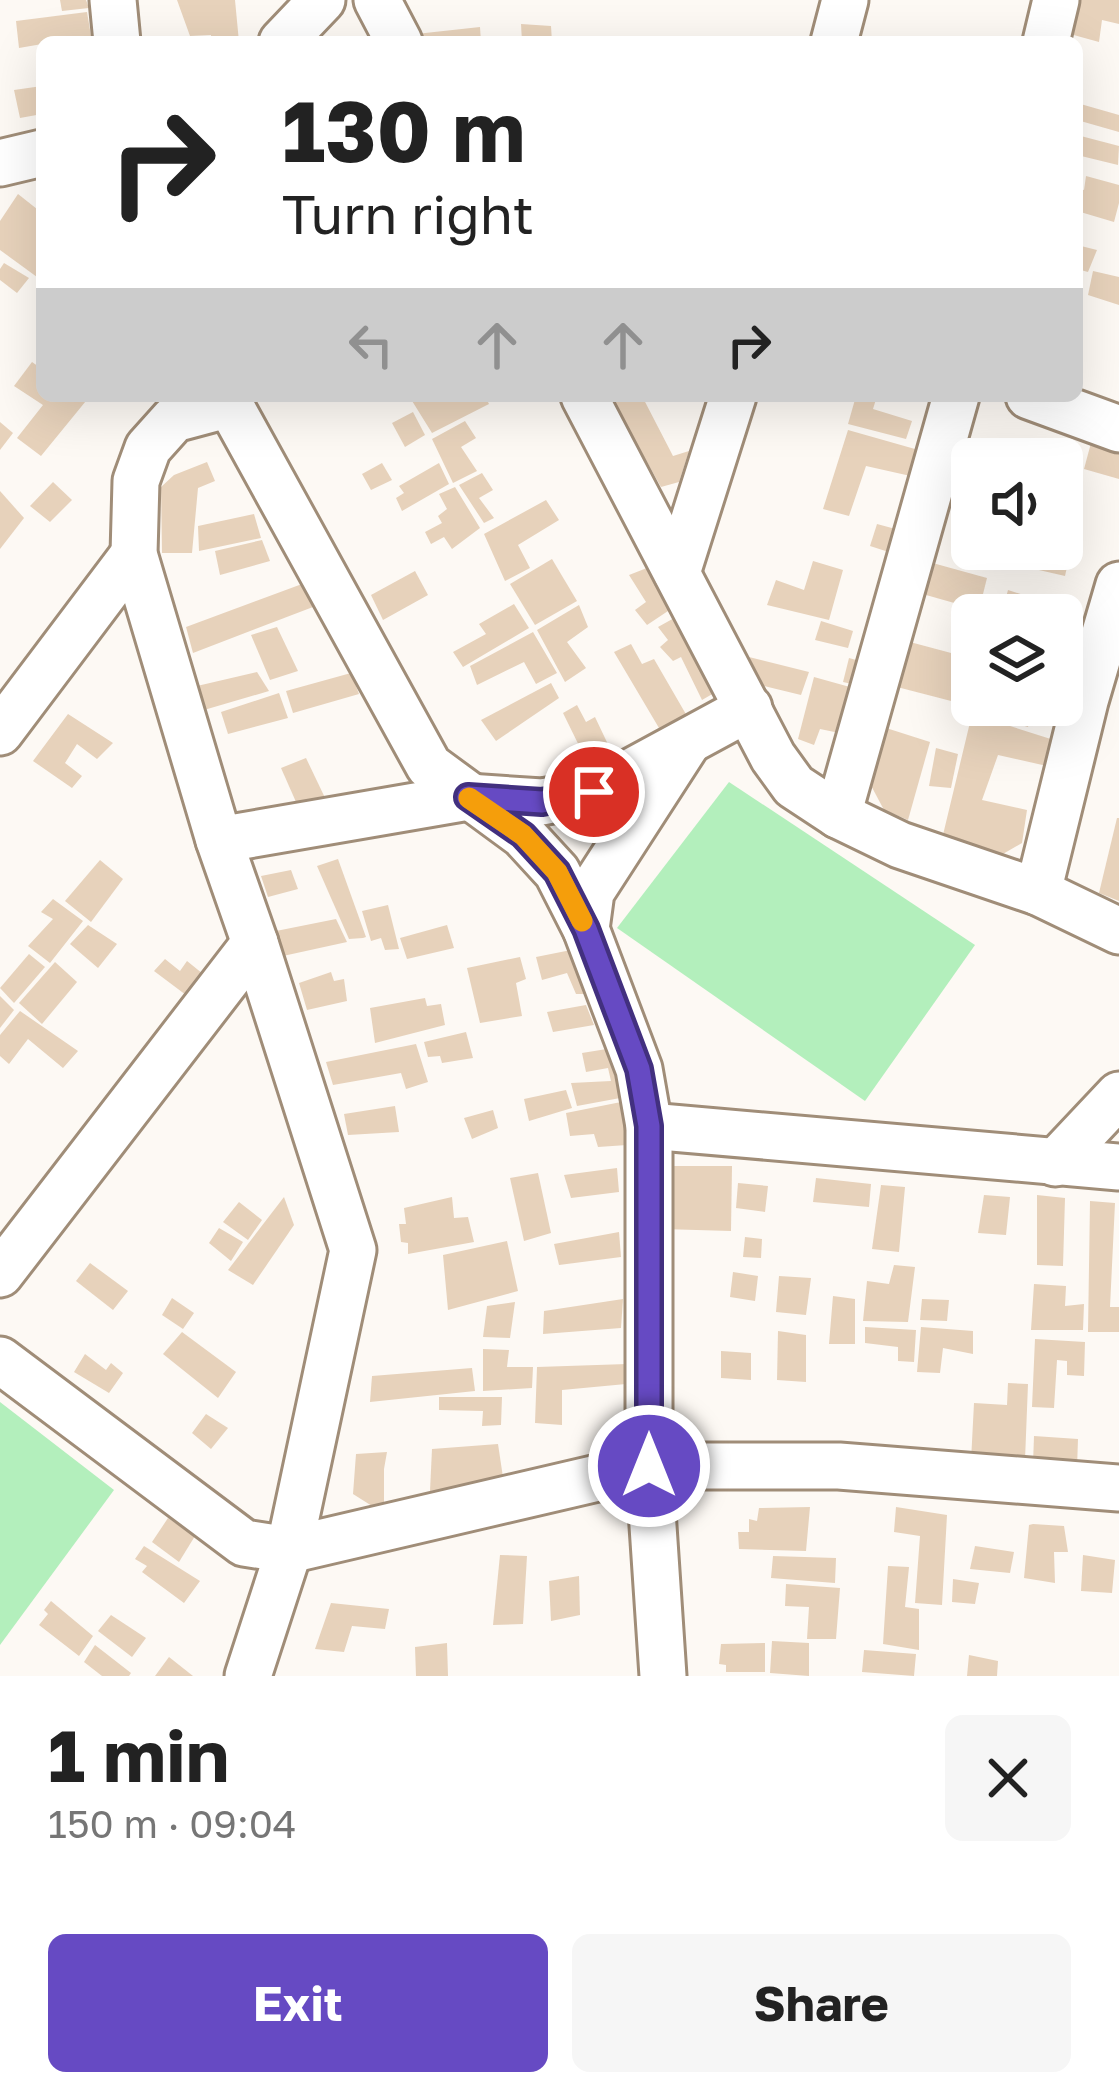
<!DOCTYPE html>
<html lang="en">
<head>
<meta charset="utf-8">
<style>
  :root { --surface:#fff; --page:#f6f6f6; --text:#222; --muted:#767676; --accent:#664ac3 }
  body { margin:0; font-family:"Golos Text",sans-serif; background:var(--page); color:var(--text); height:100vh; display:flex; flex-direction:column; font-size:45px; white-space:nowrap }
  * { box-sizing:border-box; margin:0 }
  p { font-size:39px; color:var(--muted) }
  .icon { flex:none; width:66px; height:66px; fill:none; stroke:currentColor; stroke-width:2; stroke-linecap:round; stroke-linejoin:round }
  .map { position:relative; height:1676px; overflow:hidden }
  .panel { display:flex; flex-direction:column; background:var(--surface); flex:1 }
  .panel>* { flex:none }
  .guide { position:absolute; left:36px; top:36px; width:1047px; height:366px; border-radius:18px; box-shadow:0 12px 48px #0002; background:#fff; color:var(--text); overflow:hidden }
  .controls { position:absolute; left:951px; top:438px; display:grid; gap:24px }
  .controls a { display:grid; place-items:center; width:132px; height:132px; border-radius:18px; background:var(--surface); box-shadow:0 12px 48px #0002; font-size:60px }
  .pin { position:absolute; display:grid; place-items:center; width:102px; height:102px; color:#fff; margin:-51px; border:6px solid #fff; border-radius:50%; box-shadow:0 3px 12px #0007 }
  .me { position:absolute; width:132px; margin:-66px; rotate:0deg; stroke-linejoin:round; filter:drop-shadow(0 0 9px #0008) }
  .turn { display:flex; align-items:center; gap:42px; height:252px; padding:0 48px; font-size:54px }
  .turn .icon { width:156px; height:156px; stroke-width:2.5 }
  .turn b { display:block; font-size:84px; line-height:102px }
  .lanes { display:flex; align-items:center; height:114px; padding:0 48px; background:#0003; justify-content:center; gap:60px; direction:ltr }
  .lanes .off { opacity:.35 }
  .round { display:grid; place-items:center; flex:none; width:126px; height:126px; border-radius:18px; background:var(--page) }
  .headline { display:flex; align-items:center; justify-content:space-between; height:204px; padding:0 48px }
  h1 { font-size:72px; font-weight:700; line-height:90px }
  .primary-button { display:flex; gap:24px; margin-top:auto; padding:24px 48px }
  .primary-button a { flex:1; height:138px; border-radius:18px; background:var(--accent); color:#fff; font-size:48px; font-weight:700; line-height:138px; text-align:center }
  .primary-button a+a { background:var(--page); color:var(--text) }
  .map>svg:first-child { display:block }
  .green { fill:#b3efbc }
  .building { fill:#e7d2bb }
  .lines { fill:none; stroke-linecap:round; stroke-linejoin:round }
  .minor-casing { stroke:#a08d78; stroke-width:51 }
  .minor { stroke:#fff; stroke-width:45 }
  .route-casing { stroke:#42307f; stroke-width:30 }
  .route { stroke:#664ac3; stroke-width:21 }
  .slow { stroke:#f59e0b; stroke-width:21 }
</style>
</head>
<body>
<div class="map">
<svg width="1119" height="1676" viewBox="0 0 1119 1676">
  <rect width="100%" height="100%" fill="#fdf9f4"/>
  <g class="green">
    <path d="M729,782L975,945L865,1101L617,928Z"/>
    <path d="M0,1402L114,1490L0,1645Z"/>
  </g>
  <g class="building">
    <path d="M60,0H86L89,8L62,11Z"/>
    <path d="M177,0H235L239,42H211V35L190,36Z"/>
    <path d="M1077,0H1119V24L1102,20L1099,42L1070,34Z"/>
    <path d="M87,12L92,42H42V44L19,48L16,21Z"/>
    <path d="M521,24L551,26L552,42H522Z"/>
    <path d="M480,27L481,42H419L416,34Z"/>
    <path d="M42,86V114L20,118L14,90Z"/>
    <path d="M1077,103L1119,115V132L1077,120Z"/>
    <path d="M1077,135L1119,146L1118,165L1077,155Z"/>
    <path d="M1086,176L1119,185V203L1114,222L1077,211V188L1084,190Z"/>
    <path d="M18,194L42,213V272L37,277L0,250V221Z"/>
    <path d="M1077,245L1097,250L1088,272L1077,269Z"/>
    <path d="M4,263L29,278L17,293L0,280V269Z"/>
    <path d="M1093,271L1119,277V305L1088,295Z"/>
    <path d="M32,362L42,369V396H90L41,456L17,438L43,405L14,386Z"/>
    <path d="M409,396H440L442,400L450,396H485L489,404L432,433Z"/>
    <path d="M610,396H642L673,456L689,451L679,482L661,487Z"/>
    <path d="M856,396H877L873,409L912,421L906,439L848,424Z"/>
    <path d="M413,412L425,435L405,447L392,423Z"/>
    <path d="M465,421L476,438L461,447L477,471L453,483L432,439Z"/>
    <path d="M0,422L13,433L0,450Z"/>
    <path d="M848,430L922,451L915,477L866,466L849,516L823,509Z"/>
    <path d="M1091,443L1119,450V479L1084,469Z"/>
    <path d="M207,462L215,481L198,488L192,553H162L161,487L174,475Z"/>
    <path d="M382,463L392,480L371,490L362,474Z"/>
    <path d="M439,463L449,484L402,511L396,498L404,493L399,486Z"/>
    <path d="M957,463L972,468V494L949,486Z"/>
    <path d="M482,473L493,490L479,498L494,518L484,523L459,485Z"/>
    <path d="M53,482L72,500L50,522L30,506Z"/>
    <path d="M455,487L480,528L452,549L444,537L431,544L425,532L442,523L438,516L447,509L439,494Z"/>
    <path d="M0,491L24,518L0,549Z"/>
    <path d="M1062,494L1081,500L1073,526L1062,523Z"/>
    <path d="M546,500L559,520L518,545L530,568L505,581L484,534Z"/>
    <path d="M254,514L261,538L199,551L198,526Z"/>
    <path d="M877,524L903,531L898,555L870,546Z"/>
    <path d="M262,540L270,561L220,575L215,551Z"/>
    <path d="M1062,546L1071,549L1065,576L983,557L985,549H1062Z"/>
    <path d="M552,559L577,601L535,625L510,584Z"/>
    <path d="M813,561L843,570L829,620L767,605L776,580L804,590Z"/>
    <path d="M929,562L987,578L979,610L919,593Z"/>
    <path d="M652,566L674,607L647,625L635,610L646,602L629,575Z"/>
    <path d="M415,571L428,595L383,620L371,595Z"/>
    <path d="M302,584L313,607L193,653L186,627Z"/>
    <path d="M1008,590L1039,600L1035,615H1001Z"/>
    <path d="M514,604L529,628L463,667L453,652L486,634L479,624Z"/>
    <path d="M579,605L588,627L567,642L586,668L565,682L537,630Z"/>
    <path d="M676,617L721,689L702,700L681,657L673,661L660,647L668,640L658,627Z"/>
    <path d="M821,621L853,631L848,648L815,640Z"/>
    <path d="M277,627L298,671L270,680L251,635Z"/>
    <path d="M1062,627L1084,634L1076,660L1062,656Z"/>
    <path d="M533,632L557,673L536,684L524,662L477,685L470,666Z"/>
    <path d="M910,642L966,657L955,702L897,687Z"/>
    <path d="M631,644L642,664L654,659L687,716L659,728L614,652Z"/>
    <path d="M749,657L809,672L801,695L764,686Z"/>
    <path d="M849,658L867,663L861,686L843,682Z"/>
    <path d="M257,672L269,691L204,710L197,686Z"/>
    <path d="M351,673L359,694L293,713L286,691Z"/>
    <path d="M814,677L857,689L849,735L820,729L814,745L798,739Z"/>
    <path d="M551,683L559,698L496,741L481,720Z"/>
    <path d="M279,693L288,718L228,734L221,712Z"/>
    <path d="M577,705L586,722L595,717L614,757L591,770L563,713Z"/>
    <path d="M977,705H1034L1028,727L975,711Z"/>
    <path d="M68,714L113,743L97,759L77,744L65,763L82,776L72,788L33,761Z"/>
    <path d="M972,714L1057,741L1047,766L998,755L982,800L1027,810L1022,843L996,858L942,839Z"/>
    <path d="M883,727L930,742L908,820L884,810L867,778Z"/>
    <path d="M936,748L958,754L951,788L929,786Z"/>
    <path d="M306,758L327,802L300,811L281,768Z"/>
    <path d="M1117,818H1119V901L1099,893Z"/>
    <path d="M338,859L366,937L363,938L349,939L317,866Z"/>
    <path d="M100,860L123,879L91,922L65,901Z"/>
    <path d="M291,870L298,889L268,897L261,876Z"/>
    <path d="M53,899L83,921L50,963L28,946L53,919L41,912Z"/>
    <path d="M388,905L399,949L385,950L381,938L371,941L362,911Z"/>
    <path d="M336,919L347,942L283,956L276,931Z"/>
    <path d="M88,925L117,944L98,968L70,944Z"/>
    <path d="M447,925L454,948L407,959L400,938Z"/>
    <path d="M571,950L589,994H576L567,973L542,980L536,957Z"/>
    <path d="M29,954L45,967L14,1003L0,988Z"/>
    <path d="M520,957L526,979L516,983L522,1016L480,1023L467,968Z"/>
    <path d="M165,959L180,971L187,961L208,978L190,998L154,971Z"/>
    <path d="M55,962L77,982L42,1024L19,1003Z"/>
    <path d="M331,972L334,981L344,979L347,1001L307,1010L299,983Z"/>
    <path d="M0,996L14,1010L0,1028Z"/>
    <path d="M425,998L427,1006L441,1004L445,1025L375,1043L370,1008Z"/>
    <path d="M586,1005L594,1025L553,1032L547,1012Z"/>
    <path d="M20,1011L78,1051L63,1068L28,1039L9,1064L0,1056V1035Z"/>
    <path d="M466,1032L473,1058L442,1063L440,1056L428,1057L424,1042Z"/>
    <path d="M416,1044L428,1082L406,1089L401,1073L333,1085L326,1062Z"/>
    <path d="M619,1047L631,1096L577,1106L571,1083L611,1081L608,1068L586,1072L582,1053Z"/>
    <path d="M566,1090L572,1108L529,1121L524,1099Z"/>
    <path d="M626,1101L627,1145L598,1147L594,1134L570,1136L566,1113Z"/>
    <path d="M395,1106L399,1132L348,1135L344,1114Z"/>
    <path d="M493,1110L498,1128L472,1139L464,1118Z"/>
    <path d="M667,1166H732L731,1231L662,1229Z"/>
    <path d="M617,1168L619,1192L571,1198L564,1175Z"/>
    <path d="M538,1173L551,1233L524,1241L510,1178Z"/>
    <path d="M816,1178L871,1184L869,1207L813,1202Z"/>
    <path d="M738,1183L768,1186L765,1212L736,1208Z"/>
    <path d="M881,1185L905,1187L899,1252L872,1249Z"/>
    <path d="M984,1195L1010,1197L1006,1235L978,1233Z"/>
    <path d="M1037,1195L1065,1198L1063,1266L1037,1265Z"/>
    <path d="M284,1197L294,1225L253,1285L228,1270Z"/>
    <path d="M452,1197L454,1218L468,1217L474,1242L408,1254V1243L401,1242L399,1224H406L404,1208Z"/>
    <path d="M1090,1201L1115,1203L1110,1307H1119V1332H1088Z"/>
    <path d="M239,1202L262,1220L248,1240L223,1222Z"/>
    <path d="M219,1228L243,1242L231,1261L209,1243Z"/>
    <path d="M619,1232L621,1257L559,1265L554,1244Z"/>
    <path d="M745,1237L762,1239L761,1258L743,1257Z"/>
    <path d="M507,1241L518,1291L448,1310L443,1255Z"/>
    <path d="M90,1263L128,1291L113,1310L76,1281Z"/>
    <path d="M894,1265L915,1267L908,1322L863,1321L867,1281L889,1284Z"/>
    <path d="M733,1272L758,1276L755,1301L730,1297Z"/>
    <path d="M779,1276L811,1278L806,1315L776,1312Z"/>
    <path d="M1034,1284L1066,1286L1065,1306L1084,1304L1083,1330H1031Z"/>
    <path d="M833,1296L855,1299V1344H829Z"/>
    <path d="M172,1298L194,1313L183,1329L162,1315Z"/>
    <path d="M623,1299L621,1328L543,1334L544,1311Z"/>
    <path d="M922,1299L949,1300L947,1321L920,1320Z"/>
    <path d="M515,1302L510,1338L483,1337L487,1306Z"/>
    <path d="M865,1327L916,1330L914,1362L898,1361V1347L865,1343Z"/>
    <path d="M921,1327L973,1331V1354L943,1348L940,1373L917,1372Z"/>
    <path d="M778,1331L806,1335V1382L777,1380Z"/>
    <path d="M182,1332L236,1372L218,1398L163,1354Z"/>
    <path d="M1035,1339L1085,1342L1084,1376L1067,1375V1361L1057,1360L1054,1408L1032,1407Z"/>
    <path d="M483,1349L509,1350L507,1367H533L532,1388L483,1391Z"/>
    <path d="M721,1351L751,1353V1380L721,1378Z"/>
    <path d="M85,1354L106,1370L111,1363L123,1373L109,1393L74,1372Z"/>
    <path d="M627,1364L626,1384L562,1390V1425L535,1423L537,1367Z"/>
    <path d="M472,1368L475,1391L370,1402L372,1376Z"/>
    <path d="M1008,1383L1028,1384L1025,1460L971,1461L974,1403L1007,1405Z"/>
    <path d="M439,1397H502L501,1425L482,1426L483,1411L439,1410Z"/>
    <path d="M206,1414L228,1428L211,1449L192,1433Z"/>
    <path d="M1034,1436L1078,1439L1077,1468L1033,1464Z"/>
    <path d="M498,1444L504,1484L430,1491L432,1449Z"/>
    <path d="M387,1452L384,1469V1508L372,1506L353,1494L356,1454Z"/>
    <path d="M810,1507L806,1551L739,1549L738,1532H749V1519L757,1521L759,1508Z"/>
    <path d="M896,1507L947,1515L942,1605L915,1603L920,1536L894,1532Z"/>
    <path d="M168,1518L195,1536L179,1562L152,1542Z"/>
    <path d="M1033,1524L1064,1526L1068,1552H1054L1055,1583L1024,1578L1029,1525Z"/>
    <path d="M144,1546L200,1581L184,1603L142,1572L147,1566L135,1559Z"/>
    <path d="M975,1546L1014,1552L1010,1573L970,1569Z"/>
    <path d="M500,1555L527,1556L523,1624L493,1625Z"/>
    <path d="M1083,1555L1115,1560L1112,1593L1081,1591Z"/>
    <path d="M773,1556L836,1558L835,1583L771,1578Z"/>
    <path d="M888,1566L909,1567L905,1607L919,1609V1650L883,1644Z"/>
    <path d="M579,1576L580,1615L551,1621L549,1581Z"/>
    <path d="M953,1579L979,1583L975,1604L952,1602Z"/>
    <path d="M786,1584L840,1588L836,1639H807L809,1607L785,1606Z"/>
    <path d="M51,1601L93,1636L79,1656L39,1625L48,1614L44,1610Z"/>
    <path d="M331,1603L389,1609L385,1629L352,1626L344,1652L315,1649Z"/>
    <path d="M111,1615L146,1638L132,1657L98,1631Z"/>
    <path d="M772,1641L809,1643V1676L770,1673Z"/>
    <path d="M447,1643L448,1676H416L415,1647Z"/>
    <path d="M765,1643V1672H726V1665L719,1664L721,1644Z"/>
    <path d="M95,1645L131,1673L129,1676H102L84,1662Z"/>
    <path d="M864,1650L916,1654L914,1676L862,1672Z"/>
    <path d="M969,1655L998,1661L997,1676H967Z"/>
    <path d="M169,1657L193,1676H155Z"/>
  </g>
  <g class="lines">
    <defs>
      <g id="minor">
        <path d="M113,0L117,42"/>
        <path d="M377,0L399,42"/>
        <path d="M282,42L322,0"/>
        <path d="M834,42L845,0"/>
        <path d="M1046,42L1056,0"/>
        <path d="M0,163L42,153"/>
        <path d="M225,396L429,766L523,835L557,872L586,929L639,1069L649,1126V1466L663,1676"/>
        <path d="M584,396L773,757L794,786L838,815L900,845L1038,892L1119,931"/>
        <path d="M1029,396L1119,429"/>
        <path d="M230,404L174,419L148,448L136,481L134,554L219,840L255,943L353,1250L289,1550L248,1676"/>
        <path d="M677,573L733,396"/>
        <path d="M0,732L134,554"/>
        <path d="M838,815L956,396"/>
        <path d="M219,840L468,797L542,802L594,792L749,708"/>
        <path d="M1038,892L1085,701L1119,585"/>
        <path d="M586,929L591,892L686,745"/>
        <path d="M649,1126L1119,1167"/>
        <path d="M1055,1163L1119,1095"/>
        <path d="M0,1274L255,943"/>
        <path d="M0,1360L244,1543L289,1550L649,1466H839L1119,1488"/>
      </g>
    </defs>
    <use href="#minor" class="minor-casing"/>
    <use href="#minor" class="minor"/>
  </g>
  <g class="lines">
    <defs>
      <path id="route" d="M594,792L542,802L468,797L523,835L557,872L586,929L639,1069L649,1126V1466"/>
    </defs>
    <use href="#route" class="route-casing"/>
    <use href="#route" class="route"/>
    <path class="slow" d="M469,798L523,835L557,872L582,921"/>
  </g>
</svg>
<div class="controls">
<a><svg class="icon" aria-label="sound" viewBox="0 0 24 24"><path d="M4 9h4l5-4v14l-5-4H4zM17 9q2 3 0 6"/></svg></a>
<a><svg class="icon" aria-label="layers" viewBox="0 0 24 24"><path d="M12 4l9 5-9 5-9-5zM3 14l9 5 9-5"/></svg></a>
</div>
<div class="pin" style="left:594px;top:792px;background:#d93025"><svg class="icon" aria-label="arrive" viewBox="0 0 24 24"><path d="M6 21V4h12l-3 4 3 4H6"/></svg></div>
<svg class="me" style="left:649px;top:1466px" viewBox="-20 -20 40 40"><circle r="17" fill="#664ac3" stroke="#fff" stroke-width="3"/><path d="M0-11L8 9 0 5-8 9z" fill="#fff"/></svg>
<div class="guide">
<div class="turn"><svg class="icon" aria-label="right" viewBox="0 0 24 24"><path d="M7 20v-9h11M14 6l5 5-5 5"/></svg><div><b>130 m</b>Turn right</div></div>
<div class="lanes"><svg class="icon off" aria-label="left" viewBox="0 0 24 24"><path d="M17 20v-9H6M10 6l-5 5 5 5"/></svg><svg class="icon off" aria-label="ahead" viewBox="0 0 24 24"><path d="M12 20V5M6 11l6-6 6 6"/></svg><svg class="icon off" aria-label="ahead" viewBox="0 0 24 24"><path d="M12 20V5M6 11l6-6 6 6"/></svg><svg class="icon" aria-label="right" viewBox="0 0 24 24"><path d="M7 20v-9h11M14 6l5 5-5 5"/></svg></div>
</div>
</div>
<section class="panel">
<div class="headline"><div><h1>1 min</h1><p>150 m · 09:04</p></div><a class="round"><svg class="icon" aria-label="close" viewBox="0 0 24 24"><path d="M6 6l12 12M18 6L6 18"/></svg></a></div>
<div class="primary-button"><a>Exit</a><a>Share</a></div>
</section>
</body>
</html>
